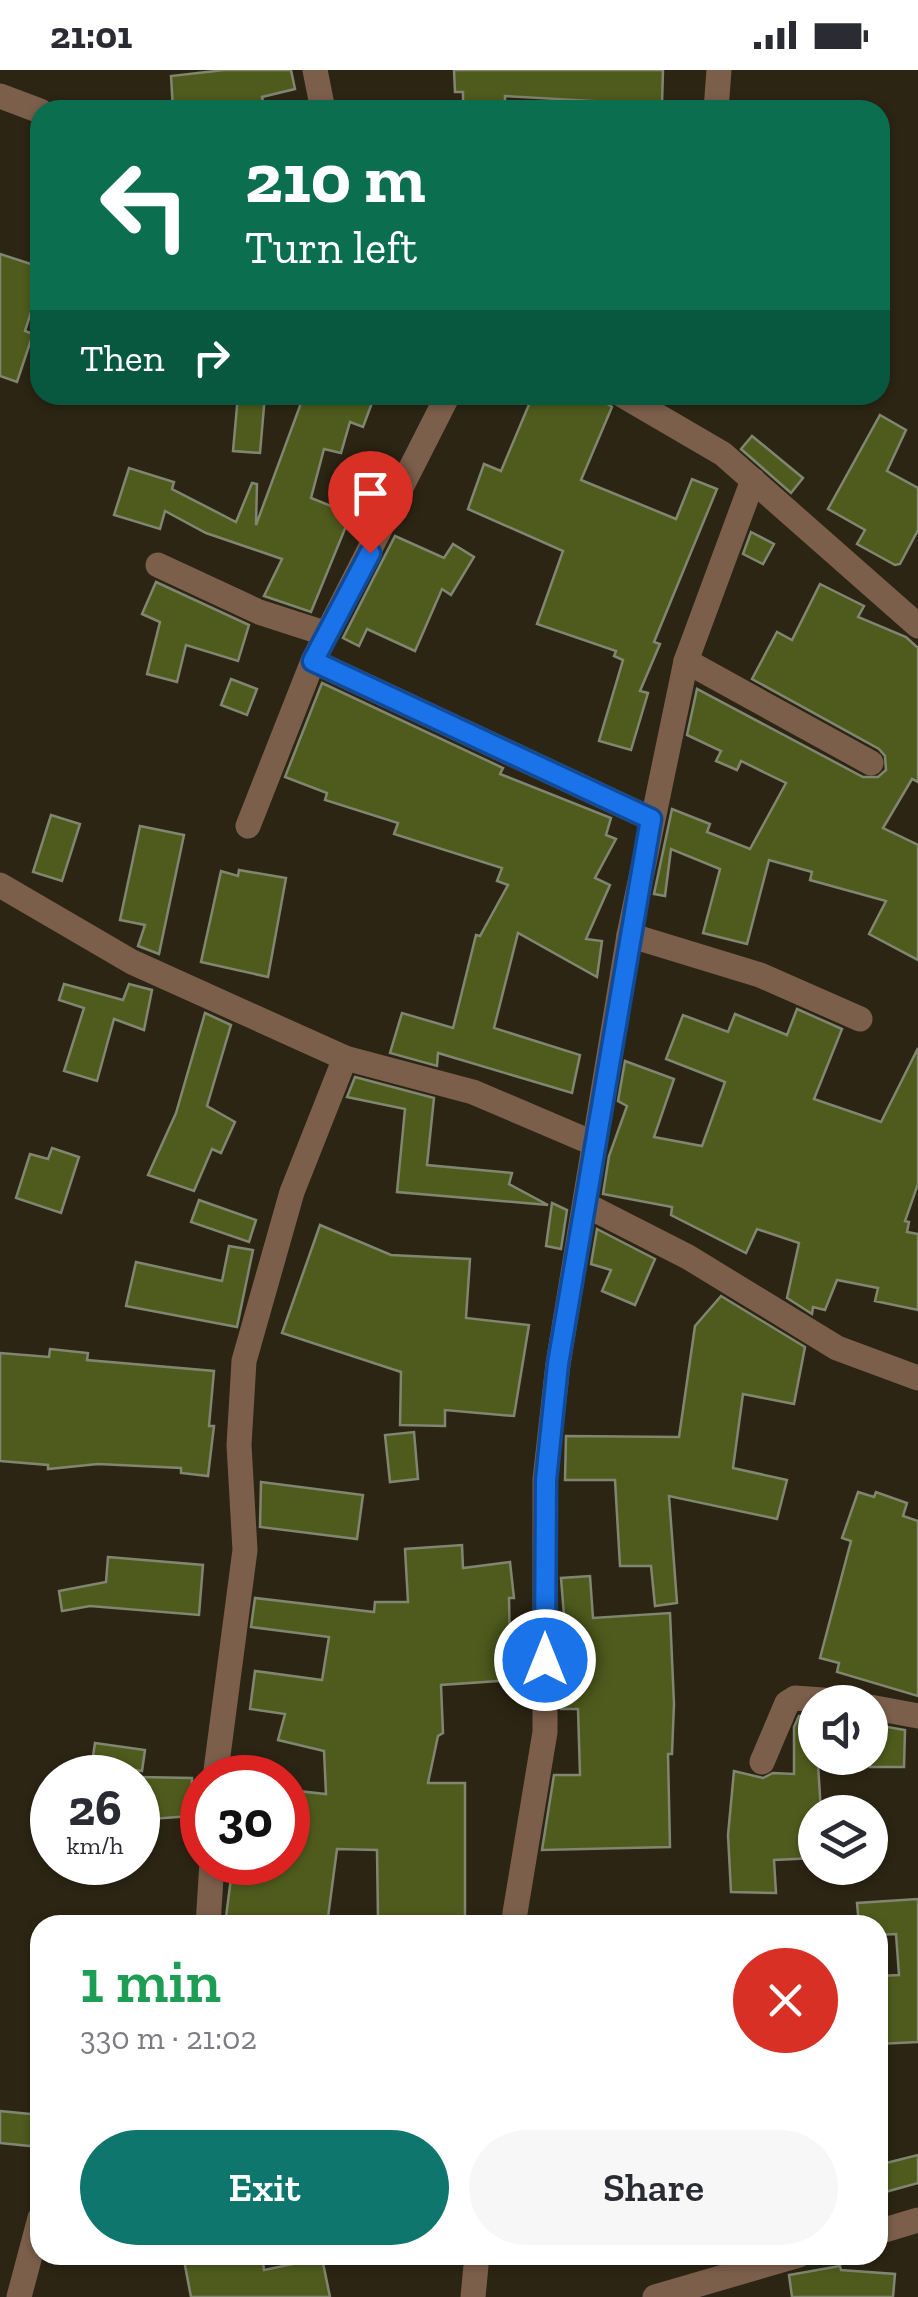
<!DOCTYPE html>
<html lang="en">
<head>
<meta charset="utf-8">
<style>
  :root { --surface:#fff; --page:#f7f7f7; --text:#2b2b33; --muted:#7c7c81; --accent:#0f766e }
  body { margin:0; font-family:"Zilla Slab",serif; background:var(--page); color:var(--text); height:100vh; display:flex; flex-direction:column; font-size:38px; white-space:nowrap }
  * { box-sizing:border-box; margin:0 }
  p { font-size:32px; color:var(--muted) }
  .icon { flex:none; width:55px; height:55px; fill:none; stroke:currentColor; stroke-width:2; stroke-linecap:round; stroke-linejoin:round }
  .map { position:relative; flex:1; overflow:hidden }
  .panel { position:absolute; left:30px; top:1845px; width:858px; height:350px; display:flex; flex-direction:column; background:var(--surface); border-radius:30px; box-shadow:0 2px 8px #0004 }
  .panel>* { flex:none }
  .banner { position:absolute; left:30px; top:30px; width:860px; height:305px; border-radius:30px; box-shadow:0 2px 8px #0004; background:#0b6e4f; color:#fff; overflow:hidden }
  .controls { position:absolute; left:798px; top:1615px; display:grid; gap:20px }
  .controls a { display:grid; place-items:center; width:90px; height:90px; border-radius:50%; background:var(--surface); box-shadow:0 2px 8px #0004; font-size:50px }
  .speed { position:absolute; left:30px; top:1685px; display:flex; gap:20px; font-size:50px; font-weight:700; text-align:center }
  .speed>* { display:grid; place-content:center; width:130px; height:130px; border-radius:50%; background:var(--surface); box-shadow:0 2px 8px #0004; line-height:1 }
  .speed small { font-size:25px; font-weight:400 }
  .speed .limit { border:15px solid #d22; background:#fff; color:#111 }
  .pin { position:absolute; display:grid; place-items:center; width:85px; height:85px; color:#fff; margin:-102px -42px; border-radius:50% 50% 50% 0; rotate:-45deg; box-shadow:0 0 10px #0007 }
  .pin .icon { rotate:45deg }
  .me { position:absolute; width:110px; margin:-55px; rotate:0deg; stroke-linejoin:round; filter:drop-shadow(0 0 8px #0008) }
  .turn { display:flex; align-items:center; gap:35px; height:210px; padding:0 50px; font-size:45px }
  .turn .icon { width:130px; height:130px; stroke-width:2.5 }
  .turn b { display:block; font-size:70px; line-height:85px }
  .then { display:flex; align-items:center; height:95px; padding:0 50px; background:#0003; gap:20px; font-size:38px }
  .round { display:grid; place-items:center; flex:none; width:105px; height:105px; border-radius:52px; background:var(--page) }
  .head { display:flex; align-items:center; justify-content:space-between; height:170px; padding:0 50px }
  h1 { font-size:60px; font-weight:600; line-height:75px; color:#1e9e55 }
  .cta { display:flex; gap:20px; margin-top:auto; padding:20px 50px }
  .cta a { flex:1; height:115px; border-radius:60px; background:var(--accent); color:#fff; font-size:40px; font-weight:600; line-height:115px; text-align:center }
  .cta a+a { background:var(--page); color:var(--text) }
  .status { display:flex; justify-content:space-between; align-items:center; height:70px; padding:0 50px; background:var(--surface); direction:ltr }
  .status svg { height:28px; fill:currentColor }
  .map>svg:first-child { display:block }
  .building { fill:#4f5b1d; stroke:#808671; stroke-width:2.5 }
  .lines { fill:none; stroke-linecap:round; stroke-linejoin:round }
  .street { stroke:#7c5f4b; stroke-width:25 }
  .route-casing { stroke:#114b97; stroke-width:25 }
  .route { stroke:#1a73e8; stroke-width:18 }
</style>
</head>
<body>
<div class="status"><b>21:01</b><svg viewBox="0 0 49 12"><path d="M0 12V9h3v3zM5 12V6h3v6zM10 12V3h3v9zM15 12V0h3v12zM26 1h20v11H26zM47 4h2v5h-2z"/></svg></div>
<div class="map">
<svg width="918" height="2227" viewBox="0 0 918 2227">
  <rect width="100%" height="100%" fill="#2c2514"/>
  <g class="building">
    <path d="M224,0H291L295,19L262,27L265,40H173L171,6Z"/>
    <path d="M454,0H663L662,35L505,26V32L463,33V22H455Z"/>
    <path d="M0,184L40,197V214L25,261L33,264L17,312L0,306Z"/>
    <path d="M238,325H265L260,383L233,381Z"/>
    <path d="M304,325H375L363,357L350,352L341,383L324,379L311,428L351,444L311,542L264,526L282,489L206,463L165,441L160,459L114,445L129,398L174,412L172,419L236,452L252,413L257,414L256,455Z"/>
    <path d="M533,325H594L612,337L581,410L676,449L692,409L717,419L654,572L660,574L640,621L648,623L631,680L599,671L623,590L614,586L616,581L537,554L563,481L468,439L484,394L501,401Z"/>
    <path d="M880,345L906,360L887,401L918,418V460L900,494L895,495L857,474L865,460L828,439Z"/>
    <path d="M752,366L803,408L791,423L741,379Z"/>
    <path d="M751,462L774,474L763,494L743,484Z"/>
    <path d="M395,466L444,488L453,474L474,487L451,525L442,519L415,581L367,559L359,576L343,568Z"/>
    <path d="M156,512L249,555L238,591L186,575L177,612L147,604L160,552L142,544Z"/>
    <path d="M820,514L864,536L858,547L906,567L918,578V712L912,709L883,758L918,775V890L869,864L886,831L810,810L812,802L769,790L747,874L703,863L720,799L671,779L665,826L654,824L672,739L710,754L707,762L750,779L786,713L741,691L737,700L716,691L721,681L687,665L697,619L863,707H878L886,700L885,686L879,679L752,609L777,562L792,570Z"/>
    <path d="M231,609L257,619L247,645L221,635Z"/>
    <path d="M322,613L503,698L500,704L611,748L606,765L616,769L595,808L610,815L586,869L602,871L597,907L518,863L494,958L580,985L572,1023L438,983L437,996L390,983L402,943L453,958L476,865L480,866L508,815L497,811L502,798L394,764L398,753L325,730L327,723L285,707Z"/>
    <path d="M51,745L80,754L62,811L33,802Z"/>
    <path d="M140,756L184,765L159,884L138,876L145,855L120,850Z"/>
    <path d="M239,800L286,808L268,907L201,892L221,801L238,806Z"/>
    <path d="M64,914L123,930L129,914L152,920L144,960L114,949L97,1011L64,1001L84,938L59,930Z"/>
    <path d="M797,939L842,959L814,1029L881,1052L918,978V1114L905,1151L909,1152L907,1162L918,1164V1240L875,1231L878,1218L837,1210L825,1240L813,1237L812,1244L787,1228L799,1173L757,1159L746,1183L671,1145L672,1137L603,1124L609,1086L627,1036L618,1031L625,991L674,1009L654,1067L702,1076L725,1012L666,989L683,945L728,962L735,944L787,965Z"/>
    <path d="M205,943L231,955L207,1036L235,1052L221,1083L212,1079L194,1121L148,1105L176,1043Z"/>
    <path d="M355,1007L434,1028L427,1095L512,1103L509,1114L548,1135L397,1122L405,1039L347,1027Z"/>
    <path d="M52,1078L79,1087L61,1143L16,1128L30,1084L48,1089Z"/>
    <path d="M199,1130L256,1150L249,1172L191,1152Z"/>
    <path d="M552,1133L567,1140L561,1179L546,1176Z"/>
    <path d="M320,1155L391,1185L470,1189L466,1248L529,1255L514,1346L445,1340V1356L400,1355L401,1302L282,1263Z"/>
    <path d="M597,1159L655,1189L635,1235L602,1221L611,1200L591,1194Z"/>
    <path d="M229,1176L253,1180L237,1257L126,1236L136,1192L222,1211Z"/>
    <path d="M721,1226L805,1277L794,1334L743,1324L733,1398L787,1410L777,1449L669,1426L677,1533L655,1536L651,1496H620L615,1410H565L566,1366L679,1367L695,1256Z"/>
    <path d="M50,1279L88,1283L87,1290L214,1301L209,1356H214L208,1406L181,1403V1398L98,1394L48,1399V1395L0,1391V1283L49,1287Z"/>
    <path d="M414,1362L418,1409L390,1412L385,1365Z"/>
    <path d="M261,1412L363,1425L357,1469L260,1457Z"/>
    <path d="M858,1422L874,1427L876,1422L907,1433L903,1446L918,1451V1626L837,1602L839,1593L820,1588L851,1471L842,1468Z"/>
    <path d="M462,1475L463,1498L510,1492L514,1528H509L510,1579L515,1610L441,1615L443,1663L438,1666L428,1713H465V1848L378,1849L377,1780L337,1779L327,1855H225L233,1792H288V1720L326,1724L324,1681L278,1670L285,1644L250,1639L255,1601L322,1610L329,1567L251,1557L255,1528L374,1542L375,1532H408L405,1479Z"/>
    <path d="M108,1487L203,1495L199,1545L90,1536L62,1541L59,1521L106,1512Z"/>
    <path d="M590,1506L593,1548L670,1543L674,1634L672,1684H668L670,1777L542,1780L554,1705H580L578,1639H561V1598L568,1597L561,1508Z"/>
    <path d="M799,1646H815L821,1742H815V1788L774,1790L776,1823L731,1822L728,1765L734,1701L763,1708L773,1703L794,1704V1657Z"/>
    <path d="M870,1654L905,1660L904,1697H870Z"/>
    <path d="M95,1673L145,1680L142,1701L92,1693Z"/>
    <path d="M138,1707L192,1708L191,1746L138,1750Z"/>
    <path d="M918,1829V1972L878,1974V1906L899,1905L896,1864L878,1865V1855H859L857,1833Z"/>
    <path d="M0,2041L40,2045V2077L0,2073Z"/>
    <path d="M918,2085V2113L878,2124V2095Z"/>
    <path d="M183,2185H205L206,2190L262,2185L264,2200L322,2188L330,2227H191Z"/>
    <path d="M840,2196L841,2200L895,2204L893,2227H792L789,2205Z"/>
  </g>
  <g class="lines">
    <g class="street">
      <path d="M315,0L323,40"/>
      <path d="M0,26L40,41"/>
      <path d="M716,40L719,0"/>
      <path d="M622,325L723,384L918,556"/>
      <path d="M158,495L259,542L327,564"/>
      <path d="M313,591L651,749"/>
      <path d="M686,591L871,693"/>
      <path d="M248,756L313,591L448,325"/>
      <path d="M0,815L132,892L345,988L473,1022L595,1074"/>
      <path d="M629,865L760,905L860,949"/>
      <path d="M586,1135L688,1187L837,1278L918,1308"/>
      <path d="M870,1637L918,1646"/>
      <path d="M762,1692L787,1633L795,1628L849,1632"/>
      <path d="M215,1708L245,1480L239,1375L244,1291L292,1122L345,988"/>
      <path d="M208,1855L212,1792"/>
      <path d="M513,1855L545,1662V1410L558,1294L629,865L686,591L753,410"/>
      <path d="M878,2162L918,2150"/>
      <path d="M19,2227L40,2148"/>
      <path d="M473,2227L477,2185"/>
      <path d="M655,2227L799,2185"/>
    </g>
  </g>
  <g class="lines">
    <defs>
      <path id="route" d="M370,483L313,591L651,749L558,1294L546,1410L545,1590"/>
    </defs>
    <use href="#route" class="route-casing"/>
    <use href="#route" class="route"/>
  </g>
</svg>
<div class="controls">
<a><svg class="icon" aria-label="sound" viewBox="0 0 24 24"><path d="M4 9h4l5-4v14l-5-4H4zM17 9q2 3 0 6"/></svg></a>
<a><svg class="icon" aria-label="layers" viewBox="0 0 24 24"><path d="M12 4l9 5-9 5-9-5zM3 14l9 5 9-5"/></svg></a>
</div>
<div class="speed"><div>26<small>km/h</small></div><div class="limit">30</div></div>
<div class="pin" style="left:370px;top:483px;background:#d93025"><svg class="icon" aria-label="arrive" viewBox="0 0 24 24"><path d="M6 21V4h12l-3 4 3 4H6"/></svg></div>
<svg class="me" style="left:545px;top:1590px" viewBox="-20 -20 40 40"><circle r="17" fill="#1a73e8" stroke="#fff" stroke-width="3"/><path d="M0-11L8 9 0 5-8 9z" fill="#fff"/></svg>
<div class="banner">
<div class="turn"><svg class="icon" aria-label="left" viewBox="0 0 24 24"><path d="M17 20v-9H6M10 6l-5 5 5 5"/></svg><div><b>210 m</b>Turn left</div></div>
<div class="then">Then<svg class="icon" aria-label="right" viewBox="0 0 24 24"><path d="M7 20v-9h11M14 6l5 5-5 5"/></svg></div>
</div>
<section class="panel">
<div class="head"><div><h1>1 min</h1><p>330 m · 21:02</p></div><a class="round" style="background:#d93025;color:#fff"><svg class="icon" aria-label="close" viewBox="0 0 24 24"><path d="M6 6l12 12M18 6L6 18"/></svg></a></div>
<div class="cta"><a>Exit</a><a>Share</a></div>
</section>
</div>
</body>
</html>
